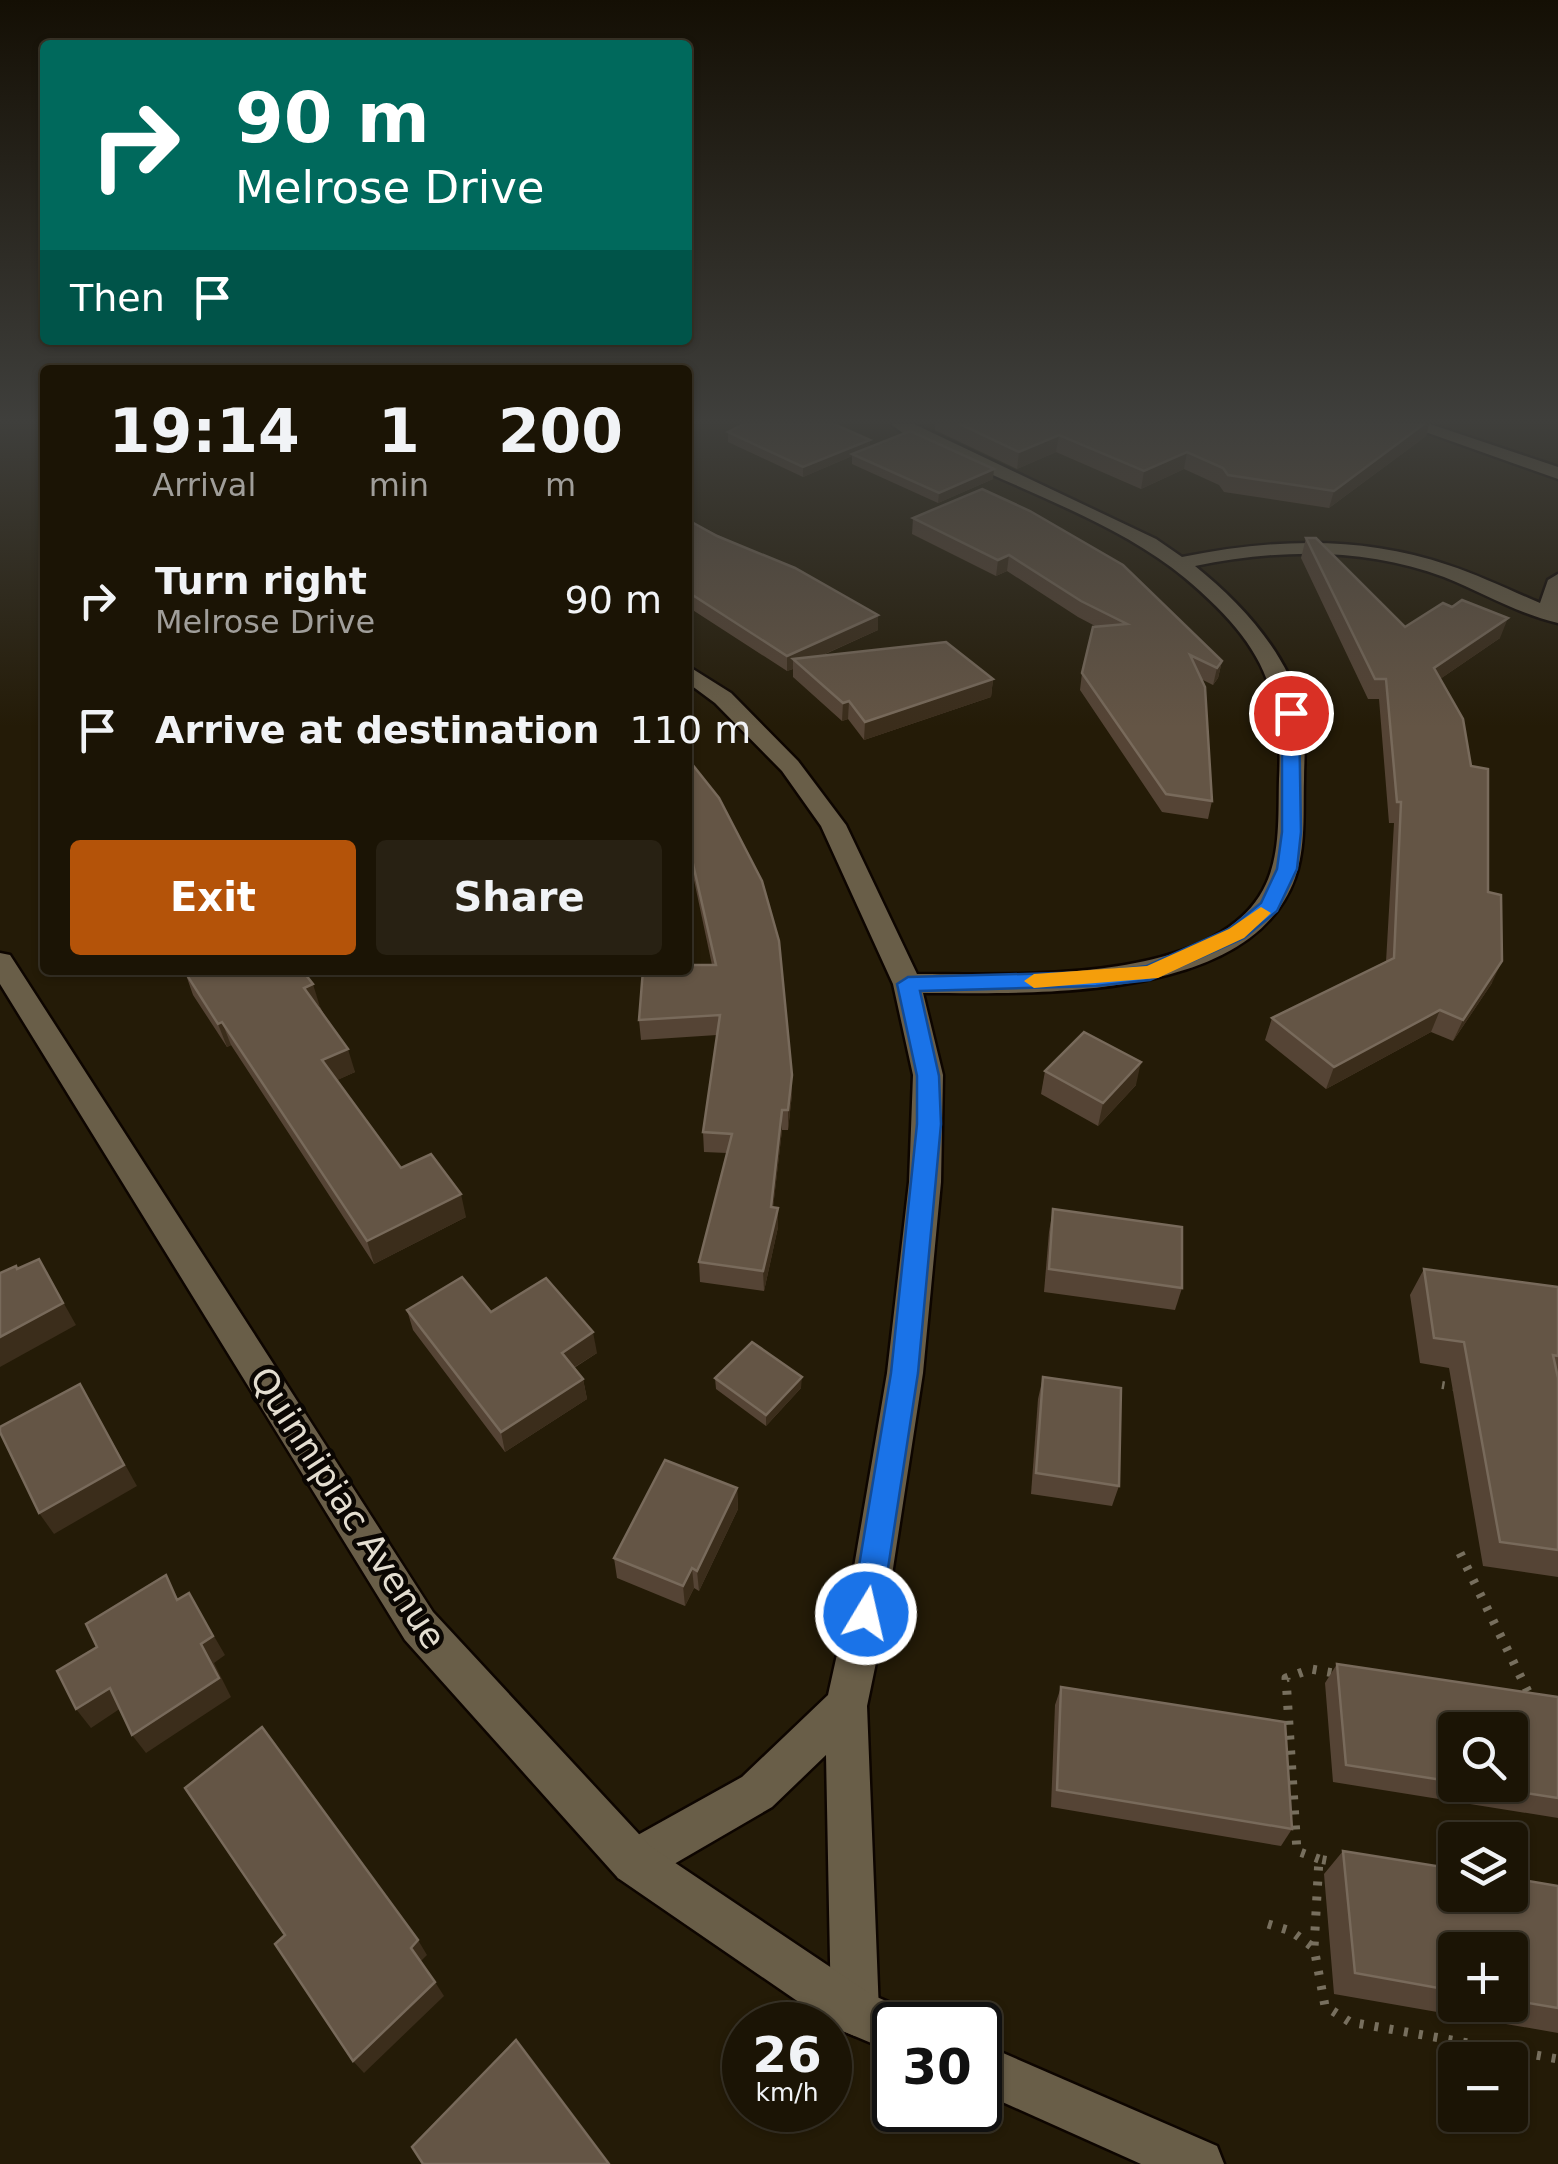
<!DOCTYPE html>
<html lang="en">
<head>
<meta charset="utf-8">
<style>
  :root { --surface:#1b1405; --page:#282113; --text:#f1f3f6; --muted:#a09e9a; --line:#393327; --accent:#b45309 }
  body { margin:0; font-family:"DejaVu Sans",sans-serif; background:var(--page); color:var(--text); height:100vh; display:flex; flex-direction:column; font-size:38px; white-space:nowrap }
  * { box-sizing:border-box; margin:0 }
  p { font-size:32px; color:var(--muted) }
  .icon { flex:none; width:55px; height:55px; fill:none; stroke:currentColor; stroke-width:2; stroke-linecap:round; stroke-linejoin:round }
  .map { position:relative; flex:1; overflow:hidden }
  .panel { position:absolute; left:40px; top:365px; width:652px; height:610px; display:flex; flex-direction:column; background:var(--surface); border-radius:10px; box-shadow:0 2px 8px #0004,0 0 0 2px var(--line) }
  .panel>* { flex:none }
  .top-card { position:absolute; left:40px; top:40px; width:652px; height:305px; border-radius:10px; box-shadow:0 2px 8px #0004,0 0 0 2px var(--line); background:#00695c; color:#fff; overflow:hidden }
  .tools { position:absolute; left:1438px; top:1712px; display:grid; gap:20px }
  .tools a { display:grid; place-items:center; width:90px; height:90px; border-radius:10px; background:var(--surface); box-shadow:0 2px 8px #0004,0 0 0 2px var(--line); font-size:50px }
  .speed { position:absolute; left:722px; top:2002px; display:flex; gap:20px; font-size:50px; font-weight:700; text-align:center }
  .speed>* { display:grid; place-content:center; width:130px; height:130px; border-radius:50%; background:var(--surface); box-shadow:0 2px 8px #0004,0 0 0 2px var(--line); line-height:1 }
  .speed small { font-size:25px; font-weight:400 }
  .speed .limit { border:5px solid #111; border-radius:15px; background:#fff; color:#111 }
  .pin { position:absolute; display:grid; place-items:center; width:85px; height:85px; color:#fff; margin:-42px; border:5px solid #fff; border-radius:50%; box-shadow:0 2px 10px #0007 }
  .me { position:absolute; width:110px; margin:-55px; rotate:9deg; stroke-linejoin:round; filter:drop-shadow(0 0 8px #0008) }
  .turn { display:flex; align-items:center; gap:35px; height:210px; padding:0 30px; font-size:45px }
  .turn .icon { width:130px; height:130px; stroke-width:2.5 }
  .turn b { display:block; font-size:70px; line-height:85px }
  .then { display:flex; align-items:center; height:95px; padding:0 30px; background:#0003; gap:20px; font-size:38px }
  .eta { display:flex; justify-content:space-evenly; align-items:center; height:170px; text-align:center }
  .eta b { font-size:60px; font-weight:800; line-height:70px }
  .button { display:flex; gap:20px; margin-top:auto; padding:20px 30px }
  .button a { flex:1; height:115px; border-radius:10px; background:var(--accent); color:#fff; font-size:40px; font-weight:800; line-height:115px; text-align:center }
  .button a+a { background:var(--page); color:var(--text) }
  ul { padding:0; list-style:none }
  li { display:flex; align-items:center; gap:30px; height:130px; padding:0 30px }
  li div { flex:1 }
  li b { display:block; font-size:38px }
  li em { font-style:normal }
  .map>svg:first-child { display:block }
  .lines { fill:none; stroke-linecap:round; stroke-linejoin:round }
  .minor-casing { stroke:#0d0500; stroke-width:5 }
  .secondary-casing { stroke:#0d0500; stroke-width:5 }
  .path-far1 { stroke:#776f5e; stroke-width:8; stroke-dasharray:2.5 9; stroke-linecap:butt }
  .path { stroke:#776f5e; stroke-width:9; stroke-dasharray:4 11; stroke-linecap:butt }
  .minor { fill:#695e48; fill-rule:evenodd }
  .secondary { fill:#695e48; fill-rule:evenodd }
  .wall { fill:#554435; fill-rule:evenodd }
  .shaded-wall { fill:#3b2d1b }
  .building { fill:#645545; stroke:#786a5b; stroke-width:2.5 }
  .route { fill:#1a73e8; stroke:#114b97; stroke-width:2.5 }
  .slow { fill:#f59e0b }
  .labels { text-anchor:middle; stroke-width:9; stroke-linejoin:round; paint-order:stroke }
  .near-street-label { font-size:35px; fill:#e3ddd0; stroke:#0a0602 }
</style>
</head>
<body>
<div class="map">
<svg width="1558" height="2164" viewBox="0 0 1558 2164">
  <rect width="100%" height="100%" fill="#241b07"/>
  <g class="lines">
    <defs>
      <g id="minor">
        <path d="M891,424H914L1156,539L1182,557C1272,539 1360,535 1448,565C1479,575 1509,590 1540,603L1548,580L1558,574V623C1518,614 1482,592 1444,577C1364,547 1278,549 1195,566C1241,603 1287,653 1302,711C1307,733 1304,757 1304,780C1303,812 1306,847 1295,878C1250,1004 1029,993 923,993L943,1075L941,1182L923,1373L886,1614L867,1706L879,2012L872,2029L855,2036L838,2029L831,2012L826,1755L772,1807L650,1878L634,1884L618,1878L612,1862L618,1846L742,1777L828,1695L846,1614L887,1373L909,1182L913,1075L893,984L821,826L782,771L715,703L688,683V666L731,693L798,761L846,825L917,974C1008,974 1211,986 1263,890C1281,857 1278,816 1279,779C1284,684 1257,639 1185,578C1122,526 1038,497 965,462C942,451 910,441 891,424Z"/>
        <path d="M1403,424H1430L1558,467V479Z"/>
      </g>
      <g id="secondary">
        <path d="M0,953L10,955L433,1612L650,1846L872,1995L912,2012L917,2025H895V2053L838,2029L618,1878L405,1640L0,984Z"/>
        <path d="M980,2043L1217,2146L1224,2164H1141L980,2092Z"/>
      </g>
    </defs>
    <use href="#minor" class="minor-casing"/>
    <use href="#secondary" class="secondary-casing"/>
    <path class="path-far1" d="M1442,1385L1460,1388"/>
    <g class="path">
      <path d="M1460,1553L1532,1700"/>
      <path d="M1319,1859L1297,1851L1286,1678L1311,1669L1339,1674"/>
      <path d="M1341,1863L1319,1859L1314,1948L1325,2006L1350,2022L1558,2059"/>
      <path d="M1268,1924L1291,1931L1314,1948"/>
    </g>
    <use href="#minor" class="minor"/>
    <use href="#secondary" class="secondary"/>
  </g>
  <g class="wall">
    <path d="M935,424H1429L1426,436L1329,508L1224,492L1219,485L1184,469L1141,489L1056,452L1017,469L935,430Z"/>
    <path d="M728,432L870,440L869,447L993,479L938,503L852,464V456L803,477L728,442Z"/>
    <path d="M982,489L1222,661L1218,678L1213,685L1201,679L1212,801L1208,819L1162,812L1080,690L1082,673L1097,627L1078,617L1007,571L996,576L912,534L913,518Z"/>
    <path d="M688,520L878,615V630L821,656L993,679L991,697L864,740L848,719L842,721L793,677V669L787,671L688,607Z"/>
    <path d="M1306,538L1405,627L1500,638L1440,679L1488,892L1492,983L1453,1041L1431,1032L1326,1089L1265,1040L1272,1018L1386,962L1394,823H1389L1379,699H1368L1301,558Z"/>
    <path d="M688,759L792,1094L788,1130H782L773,1207L778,1227L764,1291L700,1282L699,1262L727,1153L704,1152L703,1132L717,1035L641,1040L639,1020L712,965L691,866L688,860Z"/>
    <path d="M185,972L320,1007L355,1072L337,1080L401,1168L466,1217L374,1264L231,1045L227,1047L193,995Z"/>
    <path d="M1045,1071L1136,1085L1098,1126L1041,1094Z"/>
    <path d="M1053,1209L1182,1288L1175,1310L1044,1292L1049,1232Z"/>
    <path d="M1424,1269L1558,1287V1577L1483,1566L1449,1368L1420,1363L1410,1295Z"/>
    <path d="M407,1310L491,1312L597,1353L574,1368L583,1379L587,1399L505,1452L413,1330Z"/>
    <path d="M1043,1377L1119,1486L1112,1506L1031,1494L1038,1399Z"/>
    <path d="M715,1378L801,1388L766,1426L716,1389Z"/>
    <path d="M737,1488L738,1509L699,1591L694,1588L685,1606L617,1578L614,1558Z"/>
    <path d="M1337,1664L1558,1697V1818L1333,1782L1325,1683ZM1455,1730L1510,1785H1455Z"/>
    <path d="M1061,1687L1292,1829L1281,1846L1051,1807L1055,1705Z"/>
    <path d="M1343,1851L1558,1886V2033L1334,1994L1324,1874ZM1455,1950H1510V2005H1455Z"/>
  </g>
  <g class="shaded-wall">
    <path d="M1424,424H1429L1426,436L1329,508L1334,491Z"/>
    <path d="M1059,435L1056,452L1017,469L1019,452Z"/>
    <path d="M870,440L869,449L852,454V456L803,477V467Z"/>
    <path d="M1187,452L1184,469L1141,489L1144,471Z"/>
    <path d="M994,469L993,479L938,503L939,493Z"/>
    <path d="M1009,555L1007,571L996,576L998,560Z"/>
    <path d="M878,615V630L800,665L793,659V669L787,671V656Z"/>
    <path d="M1508,618L1500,638L1427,688L1434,668Z"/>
    <path d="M1222,661L1218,678L1213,685L1217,668Z"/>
    <path d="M993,679L991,697L864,740L865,722Z"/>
    <path d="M849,701L848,719L842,721L843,703Z"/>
    <path d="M1502,961L1492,983L1453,1041L1463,1020Z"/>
    <path d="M313,984L320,1007L311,1011L304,988Z"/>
    <path d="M1440,1010L1431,1032L1326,1089L1334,1067Z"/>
    <path d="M222,1022L231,1045L227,1047L218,1024Z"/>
    <path d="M348,1049L355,1072L329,1084L322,1060Z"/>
    <path d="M1141,1062L1136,1085L1098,1126L1103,1103Z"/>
    <path d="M792,1075V1094L788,1130V1110Z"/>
    <path d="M782,1110V1130L771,1226V1207Z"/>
    <path d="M461,1194L466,1217L374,1264L367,1241Z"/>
    <path d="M778,1208V1227L764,1291L763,1271Z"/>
    <path d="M39,1259L76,1325L0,1367V1337Z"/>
    <path d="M593,1332L597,1353L565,1373L562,1353Z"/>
    <path d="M802,1377L801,1388L766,1426V1415Z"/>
    <path d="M583,1379L587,1399L505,1452L501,1432Z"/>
    <path d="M80,1384L137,1486L54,1534L39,1513Z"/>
    <path d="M737,1488L738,1509L699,1591L697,1571Z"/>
    <path d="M692,1568L694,1588L685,1606L683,1586Z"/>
    <path d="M189,1593L225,1655L214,1663L231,1697L146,1753L132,1735L201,1644Z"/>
    <path d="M110,1688L124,1706L91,1728L76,1709Z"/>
    <path d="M418,1940L427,1955L420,1962L411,1948Z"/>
    <path d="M435,1982L444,1996L364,2073L353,2061Z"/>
  </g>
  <g class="building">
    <path d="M744,424H834L870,440L803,467L728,432Z"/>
    <path d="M960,424H1424L1334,491L1228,475L1223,468L1187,452L1144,471L1059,435L1019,452Z"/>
    <path d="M910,431L994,469L939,493L852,454Z"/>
    <path d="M982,489L1030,511L1123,565L1222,661L1217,668L1190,655L1205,687L1212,801L1166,794L1082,673L1093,627L1127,624L1081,601L1009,555L998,560L913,518Z"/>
    <path d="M688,520L717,536L795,568L878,615L787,656L688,592Z"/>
    <path d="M1306,538H1316L1405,627L1443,603L1452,607L1462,600L1508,618L1434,668L1463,719L1471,766L1488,769V892L1501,895L1502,961L1463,1020L1440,1010L1334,1067L1272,1018L1394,958L1401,802H1397L1386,679H1375Z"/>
    <path d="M946,642L993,679L865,722L849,701L843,703L793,659Z"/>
    <path d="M688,759L719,798L762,881L779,941L792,1075L788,1110H782L771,1207L778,1208L763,1271L699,1262L732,1134L703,1132L720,1015L639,1020L643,970H688V965H716L688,842Z"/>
    <path d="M191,970H302L313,984L304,988L348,1049L322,1060L401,1168L431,1154L461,1194L367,1241L222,1022L218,1024L185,972Z"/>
    <path d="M1084,1032L1141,1062L1103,1103L1045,1071Z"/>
    <path d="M1053,1209L1182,1227V1288L1049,1269Z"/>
    <path d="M39,1259L63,1303L0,1337V1273L16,1266L17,1269Z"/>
    <path d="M1424,1269L1558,1287V1356L1553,1355L1558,1378V1550L1500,1542L1464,1342L1434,1338Z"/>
    <path d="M462,1277L491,1312L546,1278L593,1332L562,1353L583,1379L501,1432L407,1310Z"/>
    <path d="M752,1342L802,1377L766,1415L715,1378Z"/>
    <path d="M1043,1377L1121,1388L1119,1486L1036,1473Z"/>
    <path d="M80,1384L124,1465L39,1513L0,1432V1427Z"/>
    <path d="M665,1460L737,1488L697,1571L692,1568L683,1586L614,1558Z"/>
    <path d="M166,1575L177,1600L189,1593L213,1636L201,1644L219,1678L132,1735L110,1688L76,1709L57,1671L97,1647L86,1624Z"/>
    <path d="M1337,1664L1558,1697V1798L1474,1785H1510V1730H1455V1782L1346,1765Z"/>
    <path d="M1061,1687L1285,1722L1292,1829L1057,1790Z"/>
    <path d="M262,1727L418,1940L411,1948L435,1982L353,2061L275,1944L285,1935L185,1788Z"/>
    <path d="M1343,1851L1455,1869V1895H1510V1878L1558,1886V2008L1510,2000V1950H1455V1991L1355,1973Z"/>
    <path d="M516,2040L609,2164H423L412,2147Z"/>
  </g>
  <linearGradient id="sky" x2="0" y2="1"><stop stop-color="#140f04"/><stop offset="0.58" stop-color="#3f3f3c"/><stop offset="1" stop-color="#3f3f3c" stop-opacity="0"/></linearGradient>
  <rect width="1558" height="727" fill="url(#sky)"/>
  <path class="route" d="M1291,708L1299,713L1301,832L1297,869L1277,911L1244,938L1150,980L1096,986L920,991L939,1076L941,1124L918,1373L881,1614L877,1624L866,1629L855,1624L851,1614L891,1373L917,1124V1076L897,984L908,977L1096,972L1147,966L1229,929L1261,903L1277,869L1282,832V713Z"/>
  <path class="slow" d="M1261,907L1271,913L1244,938L1158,978L1034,988L1024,981L1034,974L1147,966L1229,929Z"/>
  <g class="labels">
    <g class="near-street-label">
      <text transform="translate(348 1508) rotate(57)" y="12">Quinnipiac Avenue</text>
    </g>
  </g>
</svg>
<div class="tools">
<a><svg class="icon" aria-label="search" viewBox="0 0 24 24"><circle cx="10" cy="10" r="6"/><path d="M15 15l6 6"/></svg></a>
<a><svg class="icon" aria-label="layers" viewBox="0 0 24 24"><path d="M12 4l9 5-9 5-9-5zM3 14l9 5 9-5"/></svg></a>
<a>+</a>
<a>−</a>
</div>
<div class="speed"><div>26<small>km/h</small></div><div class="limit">30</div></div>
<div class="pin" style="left:1291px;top:713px;background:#d93025"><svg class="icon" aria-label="arrive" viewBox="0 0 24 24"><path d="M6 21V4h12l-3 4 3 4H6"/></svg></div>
<svg class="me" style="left:866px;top:1614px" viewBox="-20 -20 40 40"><circle r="17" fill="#1a73e8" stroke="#fff" stroke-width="3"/><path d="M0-11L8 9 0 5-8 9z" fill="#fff"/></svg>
<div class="top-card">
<div class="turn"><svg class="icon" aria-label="right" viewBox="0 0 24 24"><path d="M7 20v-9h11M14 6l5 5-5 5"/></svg><div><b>90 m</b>Melrose Drive</div></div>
<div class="then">Then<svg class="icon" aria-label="arrive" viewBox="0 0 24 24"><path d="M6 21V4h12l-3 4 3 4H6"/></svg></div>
</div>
<section class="panel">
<div class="eta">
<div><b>19:14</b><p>Arrival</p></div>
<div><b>1</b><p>min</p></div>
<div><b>200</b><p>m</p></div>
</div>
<ul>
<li><svg class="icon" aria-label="right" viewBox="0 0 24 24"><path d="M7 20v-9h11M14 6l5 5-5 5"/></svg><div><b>Turn right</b><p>Melrose Drive</p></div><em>90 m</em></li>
<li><svg class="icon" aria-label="arrive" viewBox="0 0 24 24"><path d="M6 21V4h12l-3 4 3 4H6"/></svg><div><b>Arrive at destination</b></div><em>110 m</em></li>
</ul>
<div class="button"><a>Exit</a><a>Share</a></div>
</section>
</div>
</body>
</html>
